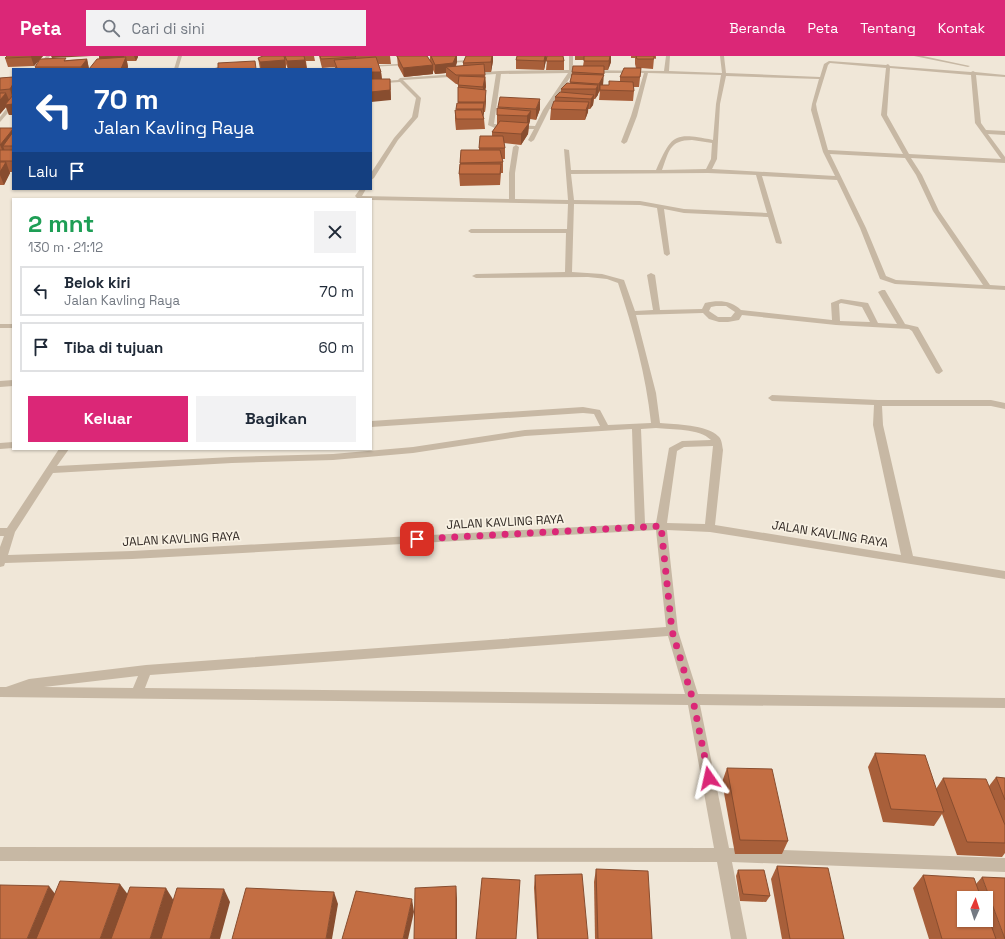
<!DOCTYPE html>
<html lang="id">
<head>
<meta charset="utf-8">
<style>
  :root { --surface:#fff; --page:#f2f2f3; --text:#1f2937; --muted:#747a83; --line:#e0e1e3; --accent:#db2777 }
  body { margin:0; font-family:"Space Grotesk",sans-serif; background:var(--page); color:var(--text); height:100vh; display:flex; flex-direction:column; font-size:15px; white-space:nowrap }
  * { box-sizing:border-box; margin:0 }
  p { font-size:13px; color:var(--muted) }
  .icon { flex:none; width:22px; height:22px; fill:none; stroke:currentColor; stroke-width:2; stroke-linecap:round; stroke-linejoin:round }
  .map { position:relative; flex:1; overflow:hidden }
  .drawer { position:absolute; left:12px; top:142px; width:360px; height:252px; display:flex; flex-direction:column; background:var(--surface); border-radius:0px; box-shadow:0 1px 3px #0004 }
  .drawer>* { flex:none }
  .top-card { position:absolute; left:12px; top:12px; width:360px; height:122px; border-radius:0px; box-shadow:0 1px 3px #0004; background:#1a4fa0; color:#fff; overflow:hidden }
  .needle { width:26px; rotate:3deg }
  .fabs { position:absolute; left:957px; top:835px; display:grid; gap:8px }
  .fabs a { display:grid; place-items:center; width:36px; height:36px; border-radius:0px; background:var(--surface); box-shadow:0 1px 3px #0004; font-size:20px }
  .pin { position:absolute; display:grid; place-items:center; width:34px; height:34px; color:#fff; margin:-17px; border-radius:8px; box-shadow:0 2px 6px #0006 }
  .me { position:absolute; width:44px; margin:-22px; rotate:349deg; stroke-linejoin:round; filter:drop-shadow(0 0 3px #0008) }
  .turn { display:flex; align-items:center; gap:14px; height:84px; padding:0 16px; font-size:18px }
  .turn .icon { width:52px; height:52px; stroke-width:2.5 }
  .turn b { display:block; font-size:28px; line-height:34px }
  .then { display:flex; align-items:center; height:38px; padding:0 16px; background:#0003; gap:8px; font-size:15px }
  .round { display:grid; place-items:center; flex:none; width:42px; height:42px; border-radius:0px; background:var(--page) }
  .headline { display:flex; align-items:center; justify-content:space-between; height:68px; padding:0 16px }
  h1 { font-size:24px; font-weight:700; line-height:30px; color:#1e9e55 }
  .button { display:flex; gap:8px; margin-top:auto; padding:8px 16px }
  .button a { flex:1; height:46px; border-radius:0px; background:var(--accent); color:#fff; font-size:16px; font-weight:700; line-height:46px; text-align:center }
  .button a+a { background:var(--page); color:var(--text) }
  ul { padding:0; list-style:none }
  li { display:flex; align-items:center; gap:12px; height:50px; margin:0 8px 6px; padding:0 8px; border:2px solid var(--line); border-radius:0px }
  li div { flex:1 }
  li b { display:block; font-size:15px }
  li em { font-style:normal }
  header { display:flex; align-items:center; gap:24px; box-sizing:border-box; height:56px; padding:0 20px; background:var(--accent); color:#fff }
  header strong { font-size:19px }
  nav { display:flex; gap:22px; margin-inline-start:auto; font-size:14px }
  .search { width:280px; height:36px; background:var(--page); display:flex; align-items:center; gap:10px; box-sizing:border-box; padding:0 14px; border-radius:0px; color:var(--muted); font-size:15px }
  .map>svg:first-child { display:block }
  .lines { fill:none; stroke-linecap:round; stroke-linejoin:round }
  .minor { fill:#c7b8a4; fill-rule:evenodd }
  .wall { fill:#a85f3a; fill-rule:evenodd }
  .shaded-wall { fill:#884d2f }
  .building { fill:#c36e43; stroke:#884d2f }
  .route { stroke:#db2777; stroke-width:7; stroke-dasharray:0 12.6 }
  .labels { text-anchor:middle; stroke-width:3.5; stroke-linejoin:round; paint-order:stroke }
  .street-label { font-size:12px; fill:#332b26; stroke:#f8f1e3 }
</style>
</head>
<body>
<header>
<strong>Peta</strong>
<div class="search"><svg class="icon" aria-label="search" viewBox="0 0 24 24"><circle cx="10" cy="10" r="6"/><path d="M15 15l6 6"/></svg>Cari di sini</div>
<nav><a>Beranda</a><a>Peta</a><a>Tentang</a><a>Kontak</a></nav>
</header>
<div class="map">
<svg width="1005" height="883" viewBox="0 0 1005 883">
  <rect width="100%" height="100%" fill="#f0e7d8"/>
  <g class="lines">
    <g class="minor">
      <path d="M46,0H50L41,13H37Z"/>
      <path d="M178,0H182L178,13H174Z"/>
      <path d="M569,0H573V14L664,15L666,0H670L669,15L722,17L720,0H724L726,17L820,21L824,8L829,5L886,9L888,8L890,10L971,16L973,15L975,16L1005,19V21L976,19L981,67L986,74L1005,75V79L988,78L1005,101V107L911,102L922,119L939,155L990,229L1005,230V234L895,228L880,223L860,172L837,124L762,120L782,187L781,188L776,187L768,161L684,157L664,153L670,198L667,200L664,198L657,152L640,149L574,148L572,216L602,218L624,224L635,255L653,254L647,219L651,217L655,219L660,254L702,253L705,247C718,244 731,244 741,254L832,264L831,247L841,243L868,247L878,267L897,268L878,236L882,234H885L905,268L918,271L943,315L939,318L936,317L912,275L909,273L836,269L742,259L739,264L728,266H719L709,263L703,257L636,259L656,337L660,367C675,368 707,369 718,380C722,383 722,389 723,394L715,469L901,499L873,369L874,349L772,345L768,342L772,339L878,344H991L1005,347V353L991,350H882L883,369L913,500L1005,515V523L710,476L667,474L678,575L698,638L1005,642V652L700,649L729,792L1005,802V816L732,806L747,883H731L717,806L0,805V791L714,792L688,649L0,641V631H6L29,623L146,609L666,571L656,474L132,503L5,507L4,510L0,511V491L4,480H0V472H7L59,393H69L57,410L232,401L333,398L413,391L525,374L600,370L594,358L583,357L371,371V365L583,351L600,354L608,369L651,367C646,319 633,272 618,227L607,223L588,221L476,222L472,220L476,218L565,216L566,177H471L468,175L471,173H567L568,148L371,144L358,143L355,140L360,133H366L362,140L509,143V117L513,91L516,89L519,91L515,117V143L568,144L564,93L569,94L571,114H656C672,79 673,76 713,84L716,48L721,19L648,17L637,60L627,86L624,88L621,86L631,60L644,17H573L549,54L534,84L531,86L528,84L534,73H497L488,69L496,18L403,24L421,42L418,61L398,84L374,122L371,124V117L394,82L412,61L416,42L400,26L371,28V26L398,24L400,22L499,15L569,14ZM830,7L886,12L881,59L903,98L828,94L817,54L816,48L828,9ZM890,12L971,19L975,67L1001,103L909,98L887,59ZM568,17L543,54L535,70L494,68L501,18ZM726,20L819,23L812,48L811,54L823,96L835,120L712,113L717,103L720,48ZM692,84L712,87L711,103L706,113L662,114C669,96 669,84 692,84ZM830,98L905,102L916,119L933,155L983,229L896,224L886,220L866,172ZM708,117L756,119L767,157L684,153L640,145L574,144L571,118ZM841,247L862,251L870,266L840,265L839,248ZM716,250H726L735,256L731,261H718L709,255L711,251ZM656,372C672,374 699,372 711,384L682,385L669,392L656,467H645L641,373ZM632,373L635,468L132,495L8,499L15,476L53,417L232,407L333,404L413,397L525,380ZM713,390L705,468L667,467L677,395L684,391ZM668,580L685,638L145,632L150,619ZM138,620L133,632L44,631Z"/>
      <path d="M914,0H923L970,10L968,11Z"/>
      <path d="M467,4L465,6L445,7L443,6Z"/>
      <path d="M413,7L411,9L365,11L363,10Z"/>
      <path d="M11,47H13V51L0,66V61Z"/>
      <rect x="0" y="268" width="13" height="4"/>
      <path d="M13,324V330L0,331V325Z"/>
      <path d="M13,386V392L0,393V387Z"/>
    </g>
  </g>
  <g class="wall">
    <path d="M7,0H43L34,10L8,11L5,2Z"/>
    <path d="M100,0H138V1L136,5H127L128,11L127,13H35V11L67,4L87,3L89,13L99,3Z"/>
    <path d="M263,0H314L315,5H306L307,13H288L286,8V13H260L258,2Z"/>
    <path d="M319,0H390L391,8H378L381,16L382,23H390L391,44L371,13L335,12V11L322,12Z"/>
    <path d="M396,0H427L430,5V0H457V6L456,10H463V7L466,0H493V5L491,16H485L486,31L485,34L486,44L485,56H484L483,60L484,63L485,73L456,74L455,64V54H456L458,47V28H456L446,20V17L435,18L433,14V18L404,21L398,10L397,1Z"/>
    <path d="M517,0H563L564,5V14H546L547,4H546L544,14L516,13V4Z"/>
    <path d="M575,0H611V6L608,14H604L603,29H609L620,25V21L636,12L635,8V2H631V0H656V3L654,2L653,13L641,12L639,31H634V35L633,45L599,44L600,35L595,43H594L593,49L590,53H588V56L585,64H550L551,53L555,45V41L561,36V33L570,27L572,16L583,10L584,4H575Z"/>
    <path d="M13,21V59H9L6,51L0,58V22Z"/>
    <path d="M498,51L540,53L536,64L530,63V65L529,68L528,78L521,89L504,87L505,92V103H502L503,106V117H501L500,129L460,130L459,118L461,94H479V92L492,80V76L497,69V59Z"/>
    <path d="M0,72H13V116H10V117L4,129H0Z"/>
    <path d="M875,697L936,733L943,722L989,730L996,721L1005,722V797L1002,801L957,799L942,758L934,770L883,766L868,711Z"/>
    <path d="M727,712L788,785L782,798H735L722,726Z"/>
    <path d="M777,810L844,883H782L771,823Z"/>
    <path d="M596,813L652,883H595L594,826Z"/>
    <path d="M738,814L770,840L766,846L740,845L736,820Z"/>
    <path d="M535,819L588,883H537L534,832Z"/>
    <path d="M923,819L976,828L982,821L1005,883H929L913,832ZM964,842H986V864Z"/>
  </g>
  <g class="shaded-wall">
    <path d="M32,0H43L34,10L31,1Z"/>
    <path d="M51,0H91L52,2Z"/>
    <path d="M118,0H124L125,4L126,1L128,11L127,13H121L102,10L99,1Z"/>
    <path d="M134,0H138V1L136,5Z"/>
    <path d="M456,0H457V6L453,17L446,11V17L435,18V9Z"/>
    <path d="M492,0H493V5L491,16V6Z"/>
    <path d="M545,0H546V4L544,14V5Z"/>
    <path d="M610,0H611V6L608,14L609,5Z"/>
    <path d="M87,3L89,13H82L81,11Z"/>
    <path d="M285,4L286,13H261L260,6Z"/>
    <path d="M305,4L307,13H288L287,5Z"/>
    <path d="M433,9V18L404,21L403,12Z"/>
    <path d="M604,10L603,29L598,37L599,28L604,20Z"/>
    <path d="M371,16H381L382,25L371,26Z"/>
    <path d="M485,21L486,31L483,41V31Z"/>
    <path d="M390,23L391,44L371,46V36Z"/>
    <path d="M13,28V43L10,33Z"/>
    <path d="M598,29V39L595,43L596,33Z"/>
    <path d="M486,34V44L485,56V46Z"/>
    <path d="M6,37L10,46L13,48V59H9L6,51L0,58V44Z"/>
    <path d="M594,39L593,49L590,53L591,43Z"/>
    <path d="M540,43V53L536,64V53Z"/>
    <path d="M589,46L588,56L585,64L586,54Z"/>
    <path d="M484,47V57L483,63V53Z"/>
    <path d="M531,55L530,65L529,68L528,78L521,89V78L527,70V60Z"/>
    <path d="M13,73V89L3,90L6,98L5,100L0,89Z"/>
    <path d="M6,106L10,117L4,129L0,119V116Z"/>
    <path d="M120,828L129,840L114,883H100Z"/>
    <path d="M49,830L59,843L43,883H27Z"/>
    <path d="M456,830L457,843V883H456Z"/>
    <path d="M166,832L174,845L162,883H150Z"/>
    <path d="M224,833L230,846L220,883H210Z"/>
    <path d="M334,836L338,848L332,883H326Z"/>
    <path d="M412,843L414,856L408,883H403Z"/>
  </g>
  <g class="building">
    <path d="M7,0H32L31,1L5,2Z"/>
    <path d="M100,0H118L99,1Z"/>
    <path d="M263,0H284L285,4L260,6L258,2Z"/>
    <path d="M285,0H304L305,4L287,5Z"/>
    <path d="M320,0H355L356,1L321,3Z"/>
    <path d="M397,0H427L433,9L403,12Z"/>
    <path d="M431,0H456L453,7L435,9Z"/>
    <path d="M466,0H492L491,6L463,7Z"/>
    <path d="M517,0H545L544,5L516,4Z"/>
    <path d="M547,0H563L564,5H546Z"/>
    <path d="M584,0H610L609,5H584Z"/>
    <path d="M636,0H654V3H637Z"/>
    <path d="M126,1L121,13H89L97,3Z"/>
    <path d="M376,1L381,16H371V13H322L337,12L334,4Z"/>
    <path d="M66,2L64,5L87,3L81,11H35L40,3Z"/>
    <path d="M255,5L256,13H212L218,12V7Z"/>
    <path d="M484,8L485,19H456L446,11Z"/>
    <path d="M573,10H604V18L572,16Z"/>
    <path d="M624,12H641L640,21H620Z"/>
    <path d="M572,18L604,19L599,28L570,26Z"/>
    <path d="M459,20L485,21L483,31L458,29Z"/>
    <path d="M13,21V28L10,33L0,34V22Z"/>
    <path d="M371,23H390V34L371,36Z"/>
    <path d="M609,25L633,26L634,35L600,34V29H609Z"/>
    <path d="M567,27L598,29L596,33H561Z"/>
    <path d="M458,31L486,34L485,46H458Z"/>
    <path d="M560,36L594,39L591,43L555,41Z"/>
    <path d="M0,37H6L0,44Z"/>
    <path d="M13,39V48L5,49Z"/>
    <path d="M500,41L540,43L536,53L498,51Z"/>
    <path d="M554,45L589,46L586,54L551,53Z"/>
    <path d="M457,47H484L483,53H456Z"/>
    <path d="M497,52L531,55L527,60L497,59Z"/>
    <path d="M455,54H481L484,63H456Z"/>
    <path d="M500,65L529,67L521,78L492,76Z"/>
    <path d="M0,72H13V73L0,89Z"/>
    <path d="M13,76V90H3Z"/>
    <path d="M480,80H503L505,92H479Z"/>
    <rect x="0" y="94" width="13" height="11"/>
    <path d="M461,94H500L503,106L460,107Z"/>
    <path d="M0,106H6L0,116Z"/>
    <path d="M460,108H501L500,118H459Z"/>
    <path d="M875,697L925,699L944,756L891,753Z"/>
    <path d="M727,712L772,713L788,785L740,784Z"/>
    <path d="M996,721L1005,722V744Z"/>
    <path d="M943,722L986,723L1005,769V787L967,786Z"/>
    <path d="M777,810L828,812L844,883H790Z"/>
    <path d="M596,813L648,815L652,883H598Z"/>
    <path d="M738,814H764L770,840L743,838Z"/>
    <path d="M582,818L588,883H538L535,819Z"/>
    <path d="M923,819L974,822L981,842H964V864H986V855L996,883H942Z"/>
    <path d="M982,821L1005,822V883Z"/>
    <path d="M482,822L520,824L516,883H476Z"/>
    <path d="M60,825L120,828L100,883H36Z"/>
    <path d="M0,829L49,830L27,883H0Z"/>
    <path d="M456,830V883H414L415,832Z"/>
    <path d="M130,831L166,832L150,883H111Z"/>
    <path d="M177,832L224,833L210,883H161Z"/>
    <path d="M246,832L334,836L326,883H232Z"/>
    <path d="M356,835L412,843L403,883H342Z"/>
  </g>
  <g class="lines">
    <path class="route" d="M417,483L661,470L672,575L693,644L709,722"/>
  </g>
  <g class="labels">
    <g class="street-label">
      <text transform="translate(505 466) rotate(-3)" y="4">JALAN KAVLING RAYA</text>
      <text transform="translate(830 478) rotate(9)" y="4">JALAN KAVLING RAYA</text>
      <text transform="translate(181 483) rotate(-3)" y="4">JALAN KAVLING RAYA</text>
    </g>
  </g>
</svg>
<div class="fabs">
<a><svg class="needle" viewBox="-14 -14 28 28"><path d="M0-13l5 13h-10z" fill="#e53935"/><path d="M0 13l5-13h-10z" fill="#747a83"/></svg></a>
</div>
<div class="pin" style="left:417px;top:483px;background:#d93025"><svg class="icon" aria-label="arrive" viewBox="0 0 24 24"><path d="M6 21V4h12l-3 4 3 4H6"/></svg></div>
<svg class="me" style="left:709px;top:722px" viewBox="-20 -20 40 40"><path d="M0-17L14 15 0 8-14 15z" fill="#db2777" stroke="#fff" stroke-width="4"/></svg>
<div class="top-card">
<div class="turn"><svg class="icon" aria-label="left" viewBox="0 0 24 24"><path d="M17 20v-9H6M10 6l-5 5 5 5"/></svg><div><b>70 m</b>Jalan Kavling Raya</div></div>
<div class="then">Lalu<svg class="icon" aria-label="arrive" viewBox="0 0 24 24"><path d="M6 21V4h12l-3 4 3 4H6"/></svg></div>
</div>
<section class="drawer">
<div class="headline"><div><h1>2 mnt</h1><p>130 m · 21:12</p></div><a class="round"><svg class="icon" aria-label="close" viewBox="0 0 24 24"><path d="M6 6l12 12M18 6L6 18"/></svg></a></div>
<ul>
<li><svg class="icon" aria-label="left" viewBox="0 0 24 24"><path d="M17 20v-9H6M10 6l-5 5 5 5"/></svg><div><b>Belok kiri</b><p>Jalan Kavling Raya</p></div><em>70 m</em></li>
<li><svg class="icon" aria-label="arrive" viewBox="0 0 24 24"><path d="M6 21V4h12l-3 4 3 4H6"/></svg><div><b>Tiba di tujuan</b></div><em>60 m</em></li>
</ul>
<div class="button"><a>Keluar</a><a>Bagikan</a></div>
</section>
</div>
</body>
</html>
